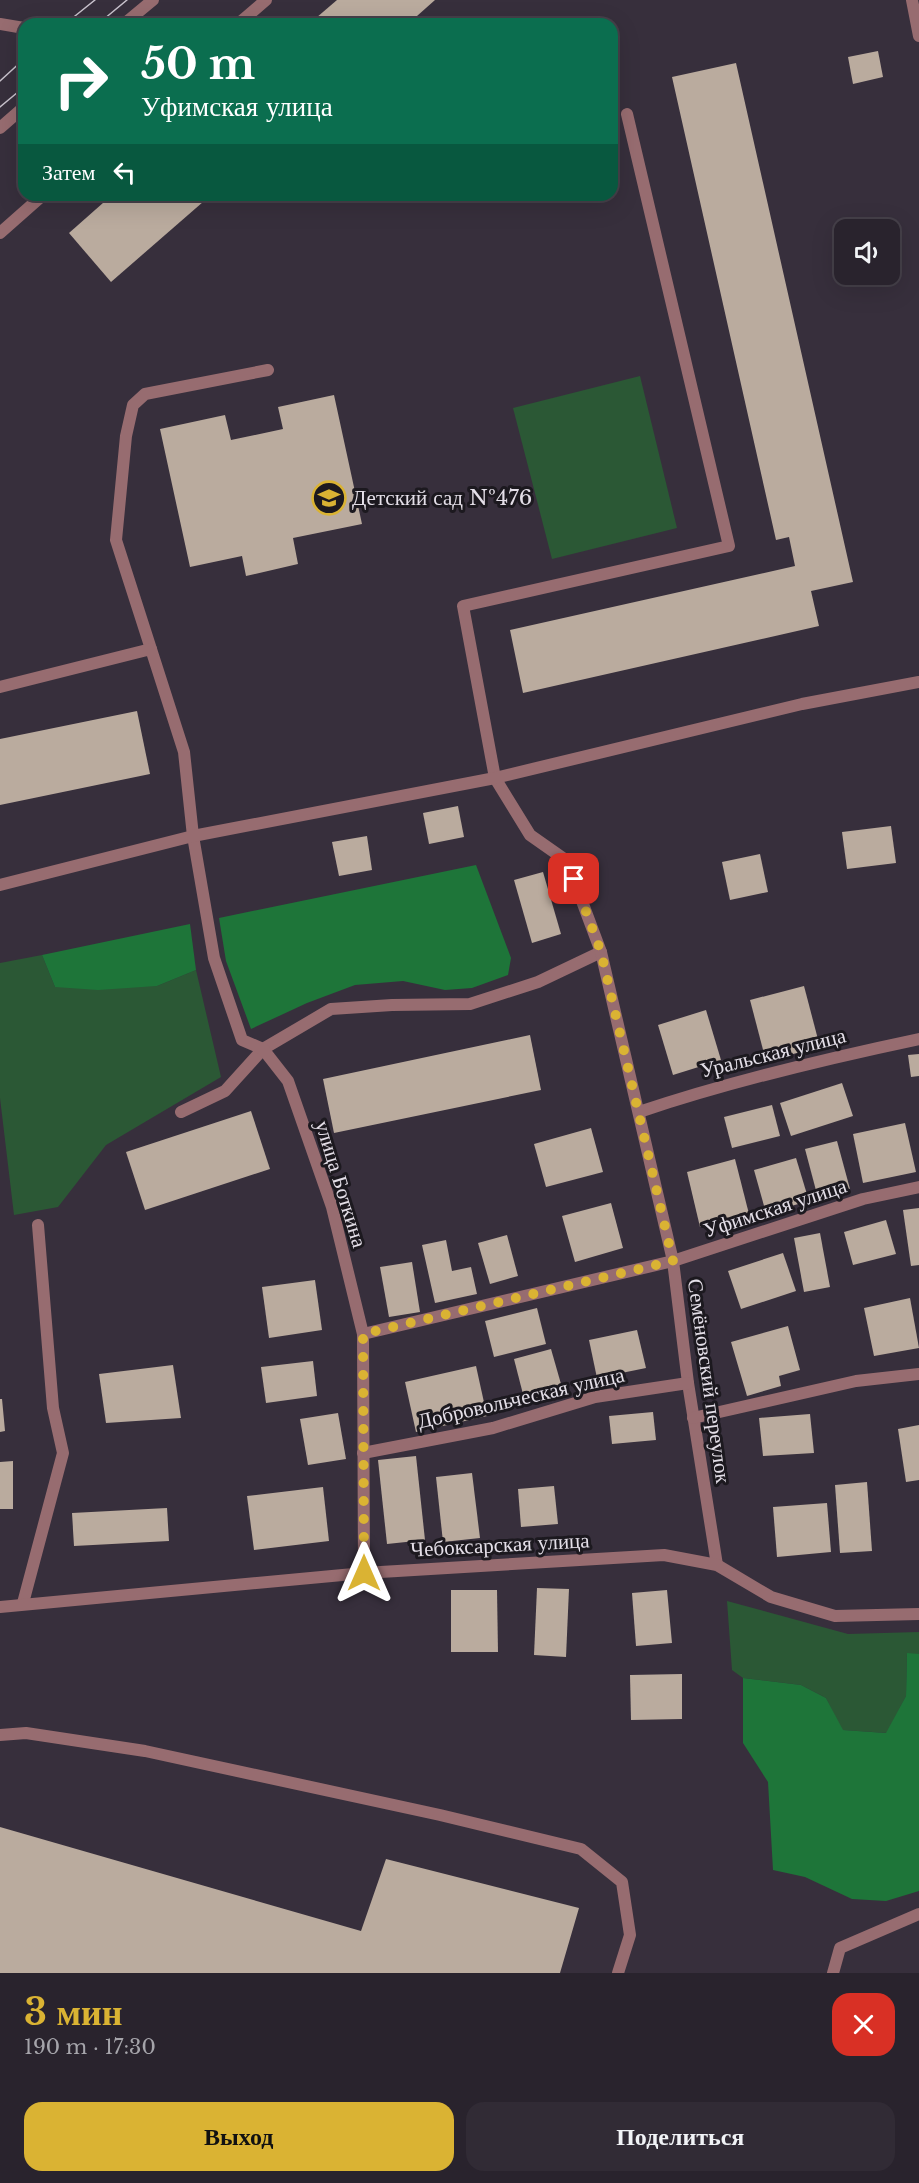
<!DOCTYPE html>
<html lang="ru">
<head>
<meta charset="utf-8">
<style>
  :root { --surface:#29232d; --page:#312b35; --text:#f1f3f6; --muted:#a5a4aa; --line:#454049; --accent:#dab333 }
  body { margin:0; font-family:"Libre Baskerville",serif; background:var(--page); color:var(--text); height:100vh; display:flex; flex-direction:column; font-size:22px; white-space:nowrap }
  * { box-sizing:border-box; margin:0 }
  p { font-size:20px; color:var(--muted) }
  .icon { flex:none; width:33px; height:33px; fill:none; stroke:currentColor; stroke-width:2; stroke-linecap:round; stroke-linejoin:round }
  .map { position:relative; height:1973px; overflow:hidden }
  .drawer { display:flex; flex-direction:column; background:var(--surface); flex:1 }
  .drawer>* { flex:none }
  .guide { position:absolute; left:18px; top:18px; width:600px; height:183px; border-radius:18px; box-shadow:0 6px 24px #0002,0 0 0 2px var(--line); background:#0b6e4f; color:#fff; overflow:hidden }
  .fabs { position:absolute; left:834px; top:219px; display:grid; gap:12px }
  .fabs a { display:grid; place-items:center; width:66px; height:66px; border-radius:12px; background:var(--surface); box-shadow:0 6px 24px #0002,0 0 0 2px var(--line); font-size:30px }
  .pin { position:absolute; display:grid; place-items:center; width:51px; height:51px; color:#fff; margin:-26px; border-radius:12px; box-shadow:0 3px 9px #0006 }
  .me { position:absolute; width:66px; margin:-33px; rotate:0deg; stroke-linejoin:round; filter:drop-shadow(0 0 4px #0008) }
  .turn { display:flex; align-items:center; gap:21px; height:126px; padding:0 24px; font-size:27px }
  .turn .icon { width:78px; height:78px; stroke-width:2.5 }
  .turn b { display:block; font-size:42px; line-height:51px }
  .then { display:flex; align-items:center; height:57px; padding:0 24px; background:#0003; gap:12px; font-size:22px }
  .round { display:grid; place-items:center; flex:none; width:63px; height:63px; border-radius:18px; background:var(--page) }
  .summary { display:flex; align-items:center; justify-content:space-between; height:102px; padding:0 24px }
  h1 { font-size:36px; font-weight:700; line-height:45px; color:var(--accent) }
  .action { display:flex; gap:12px; margin-top:auto; padding:12px 24px }
  .action a { flex:1; height:69px; border-radius:18px; background:var(--accent); color:#111; font-size:24px; font-weight:700; line-height:69px; text-align:center }
  .action a+a { background:var(--page); color:var(--text) }
  .map>svg:first-child { display:block }
  .green { fill:#2b5835 }
  .forest { fill:#1e7539 }
  .building { fill:#baab9e }
  .lines { fill:none; stroke-linecap:round; stroke-linejoin:round }
  .service { stroke:#976c70; stroke-width:12 }
  .minor { stroke:#976c70; stroke-width:12 }
  .tram { stroke:#c8c2cc; stroke-width:1.5 }
  .route { stroke:#dab333; stroke-width:10; stroke-dasharray:0 18 }
  .labels { text-anchor:middle; stroke-width:6; stroke-linejoin:round; paint-order:stroke }
  .poi-label { font-size:21px; fill:#e4dfe8; stroke:#1c191f; text-anchor:start }
  .street-label { font-size:21px; fill:#e4dfe8; stroke:#1c191f }
</style>
</head>
<body>
<div class="map">
<svg width="919" height="1973" viewBox="0 0 919 1973">
  <rect width="100%" height="100%" fill="#372f3c"/>
  <g class="green">
    <path d="M640,376L677,528L552,559L513,408Z"/>
    <path d="M42,955L55,987L157,986L196,970L221,1077L106,1145L58,1207L14,1215L0,1098V963Z"/>
    <path d="M727,1601L848,1634L919,1632V1654H907L906,1696L887,1733L842,1730L826,1698L801,1685L743,1678L732,1670Z"/>
  </g>
  <g class="forest">
    <path d="M476,865L511,958L508,975L472,988L445,990L403,981L355,985L307,1003L251,1029L226,961L219,918Z"/>
    <path d="M190,924L196,970L157,986L98,990L55,987L42,955Z"/>
    <path d="M907,1653L919,1654V1891L886,1901L852,1899L805,1877L773,1870L768,1782L743,1743V1678L801,1685L826,1698L843,1730L886,1733L906,1696Z"/>
  </g>
  <g class="building">
    <path d="M337,0H435L408,24H309Z"/>
    <path d="M878,51L883,77L853,84L848,57Z"/>
    <path d="M736,63L853,582L811,591L819,626L523,693L510,630L795,566L789,537L776,540L672,77Z"/>
    <path d="M112,195H211L111,282L69,233Z"/>
    <path d="M334,395L362,524L293,538L298,564L246,576L242,556L190,567L160,429L225,415L231,440L283,429L278,407Z"/>
    <path d="M137,711L150,774L0,805V739Z"/>
    <path d="M458,806L464,837L429,844L423,813Z"/>
    <path d="M891,826L896,863L847,869L842,832Z"/>
    <path d="M367,836L372,870L339,876L332,842Z"/>
    <path d="M760,854L768,892L730,900L722,862Z"/>
    <path d="M543,872L561,934L532,943L514,880Z"/>
    <path d="M804,986L820,1047L766,1061L750,1000Z"/>
    <path d="M706,1010L721,1060L673,1075L658,1025Z"/>
    <path d="M530,1035L541,1090L334,1133L323,1079Z"/>
    <path d="M919,1054V1076L911,1077L908,1055Z"/>
    <path d="M842,1083L853,1116L791,1136L780,1103Z"/>
    <path d="M772,1105L780,1136L732,1148L724,1117Z"/>
    <path d="M251,1111L270,1169L145,1210L126,1152Z"/>
    <path d="M905,1123L916,1172L863,1183L853,1134Z"/>
    <path d="M591,1128L603,1172L546,1187L534,1144Z"/>
    <path d="M837,1141L850,1189L818,1198L805,1149Z"/>
    <path d="M796,1158L809,1201L766,1213L754,1170Z"/>
    <path d="M735,1159L749,1214L700,1227L687,1172Z"/>
    <path d="M611,1203L623,1248L575,1262L562,1216Z"/>
    <path d="M919,1208V1265L911,1266L903,1210Z"/>
    <path d="M886,1220L896,1254L853,1265L844,1232Z"/>
    <path d="M820,1233L830,1287L804,1292L794,1238Z"/>
    <path d="M507,1235L518,1276L490,1284L478,1243Z"/>
    <path d="M446,1240L452,1271L471,1267L477,1294L435,1303L422,1245Z"/>
    <path d="M783,1253L796,1291L741,1309L728,1271Z"/>
    <path d="M412,1262L420,1312L389,1317L380,1267Z"/>
    <path d="M315,1280L322,1330L269,1338L262,1287Z"/>
    <path d="M910,1298L919,1348L874,1356L864,1308Z"/>
    <path d="M537,1308L546,1344L494,1357L485,1321Z"/>
    <path d="M788,1326L800,1370L779,1376L781,1386L747,1396L731,1342Z"/>
    <path d="M637,1330L646,1368L597,1378L589,1340Z"/>
    <path d="M551,1349L563,1391L525,1402L514,1359Z"/>
    <path d="M313,1361L317,1396L266,1403L261,1367Z"/>
    <path d="M173,1365L181,1418L106,1423L99,1374Z"/>
    <path d="M476,1366L487,1416L416,1432L405,1382Z"/>
    <path d="M0,1399H2L5,1431L0,1432Z"/>
    <path d="M653,1412L656,1440L612,1444L609,1416Z"/>
    <path d="M338,1413L346,1459L308,1465L300,1419Z"/>
    <path d="M810,1414L814,1453L763,1456L759,1418Z"/>
    <path d="M919,1425V1480L906,1482L898,1429Z"/>
    <path d="M416,1456L425,1540L387,1544L378,1460Z"/>
    <path d="M13,1461V1509H0V1462Z"/>
    <path d="M472,1473L480,1538L443,1542L436,1477Z"/>
    <path d="M867,1482L872,1551L840,1553L835,1485Z"/>
    <path d="M554,1486L558,1524L521,1527L518,1489Z"/>
    <path d="M323,1487L329,1541L254,1550L247,1496Z"/>
    <path d="M827,1503L831,1552L777,1557L773,1507Z"/>
    <path d="M167,1508L169,1541L74,1546L72,1513Z"/>
    <path d="M537,1588L569,1589L566,1657L534,1655Z"/>
    <path d="M451,1590H497L498,1652H451Z"/>
    <path d="M667,1590L672,1643L636,1646L632,1593Z"/>
    <path d="M682,1674V1719L631,1720L630,1675Z"/>
    <path d="M0,1827L361,1931L386,1859L579,1908L560,1973H0Z"/>
  </g>
  <g class="lines">
    <g class="service">
      <path d="M912,0L919,36"/>
      <path d="M238,24L266,0"/>
      <path d="M0,233L43,195"/>
      <path d="M151,649L116,540L126,436L133,405L145,394L268,370"/>
      <path d="M0,687L151,649L184,752L193,836"/>
      <path d="M495,778L463,606L729,546L627,114"/>
      <path d="M181,1112L225,1091L263,1049L331,1009L392,1005L470,1004L538,982L601,952"/>
      <path d="M0,1735L26,1733L145,1751L440,1815L581,1849L622,1882L630,1935L618,1973"/>
      <path d="M833,1973L840,1948L919,1914"/>
    </g>
    <g class="minor">
      <path d="M0,24L24,28"/>
      <path d="M124,24L153,0"/>
      <path d="M0,128L24,107"/>
      <path d="M495,778L530,835L567,861L601,952L673,1261L688,1383L717,1565"/>
      <path d="M193,836L214,958L242,1040L263,1049L288,1081L332,1207L363,1334L364,1573"/>
      <path d="M0,885L193,836L495,778L802,704L919,682"/>
      <path d="M639,1112C731,1081 824,1059 919,1039"/>
      <path d="M363,1334L673,1261L863,1199L919,1187"/>
      <path d="M693,1418L856,1381L919,1374"/>
      <path d="M363,1453L493,1428L595,1397L688,1383"/>
      <path d="M23,1603L63,1453L53,1408L38,1225"/>
      <path d="M0,1607L364,1573L664,1555L717,1565L771,1597L835,1616L919,1614"/>
    </g>
    <g class="tram">
      <path d="M65,24L95,0"/>
      <path d="M98,24L127,0"/>
      <path d="M0,81L24,59"/>
      <path d="M0,107L24,87"/>
    </g>
  </g>
  <g class="lines">
    <path class="route" d="M364,1573L363,1334L673,1261L601,952L574,879"/>
  </g>
  <defs>
    <symbol id="school-ring" viewBox="-11 -11 22 22"><circle r="9.5" fill="#1c191f" stroke="#dab333" stroke-width="1.5"/><path d="M0-5L7-2L0 1L-7-2ZM-4 1L0 2.5L4 1V4Q0 6-4 4Z" fill="#dab333"/></symbol>
  </defs>
  <g fill-rule="evenodd">
    <use href="#school-ring" x="310" y="479" width="38" height="38"/>
  </g>
  <g class="labels">
    <g class="poi-label">
      <text x="352" y="505">Детский сад №476</text>
    </g>
    <g class="street-label">
      <text transform="translate(773 1053) rotate(-14)" y="7">Уральская улица</text>
      <text transform="translate(341 1184) rotate(73)" y="7">улица Боткина</text>
      <text transform="translate(775 1208) rotate(-18)" y="7">Уфимская улица</text>
      <text transform="translate(709 1381) rotate(82)" y="7">Семёновский переулок</text>
      <text transform="translate(521 1398) rotate(-13)" y="7">Добровольческая улица</text>
      <text transform="translate(500 1545) rotate(-3)" y="7">Чебоксарская улица</text>
    </g>
  </g>
</svg>
<div class="fabs">
<a><svg class="icon" aria-label="sound" viewBox="0 0 24 24"><path d="M4 9h4l5-4v14l-5-4H4zM17 9q2 3 0 6"/></svg></a>
</div>
<div class="pin" style="left:574px;top:879px;background:#d93025"><svg class="icon" aria-label="arrive" viewBox="0 0 24 24"><path d="M6 21V4h12l-3 4 3 4H6"/></svg></div>
<svg class="me" style="left:364px;top:1573px" viewBox="-20 -20 40 40"><path d="M0-17L14 15 0 8-14 15z" fill="#dab333" stroke="#fff" stroke-width="4"/></svg>
<div class="guide">
<div class="turn"><svg class="icon" aria-label="right" viewBox="0 0 24 24"><path d="M7 20v-9h11M14 6l5 5-5 5"/></svg><div><b>50 m</b>Уфимская улица</div></div>
<div class="then">Затем<svg class="icon" aria-label="left" viewBox="0 0 24 24"><path d="M17 20v-9H6M10 6l-5 5 5 5"/></svg></div>
</div>
</div>
<section class="drawer">
<div class="summary"><div><h1>3 мин</h1><p>190 m · 17:30</p></div><a class="round" style="background:#d93025;color:#fff"><svg class="icon" aria-label="close" viewBox="0 0 24 24"><path d="M6 6l12 12M18 6L6 18"/></svg></a></div>
<div class="action"><a>Выход</a><a>Поделиться</a></div>
</section>
</body>
</html>
